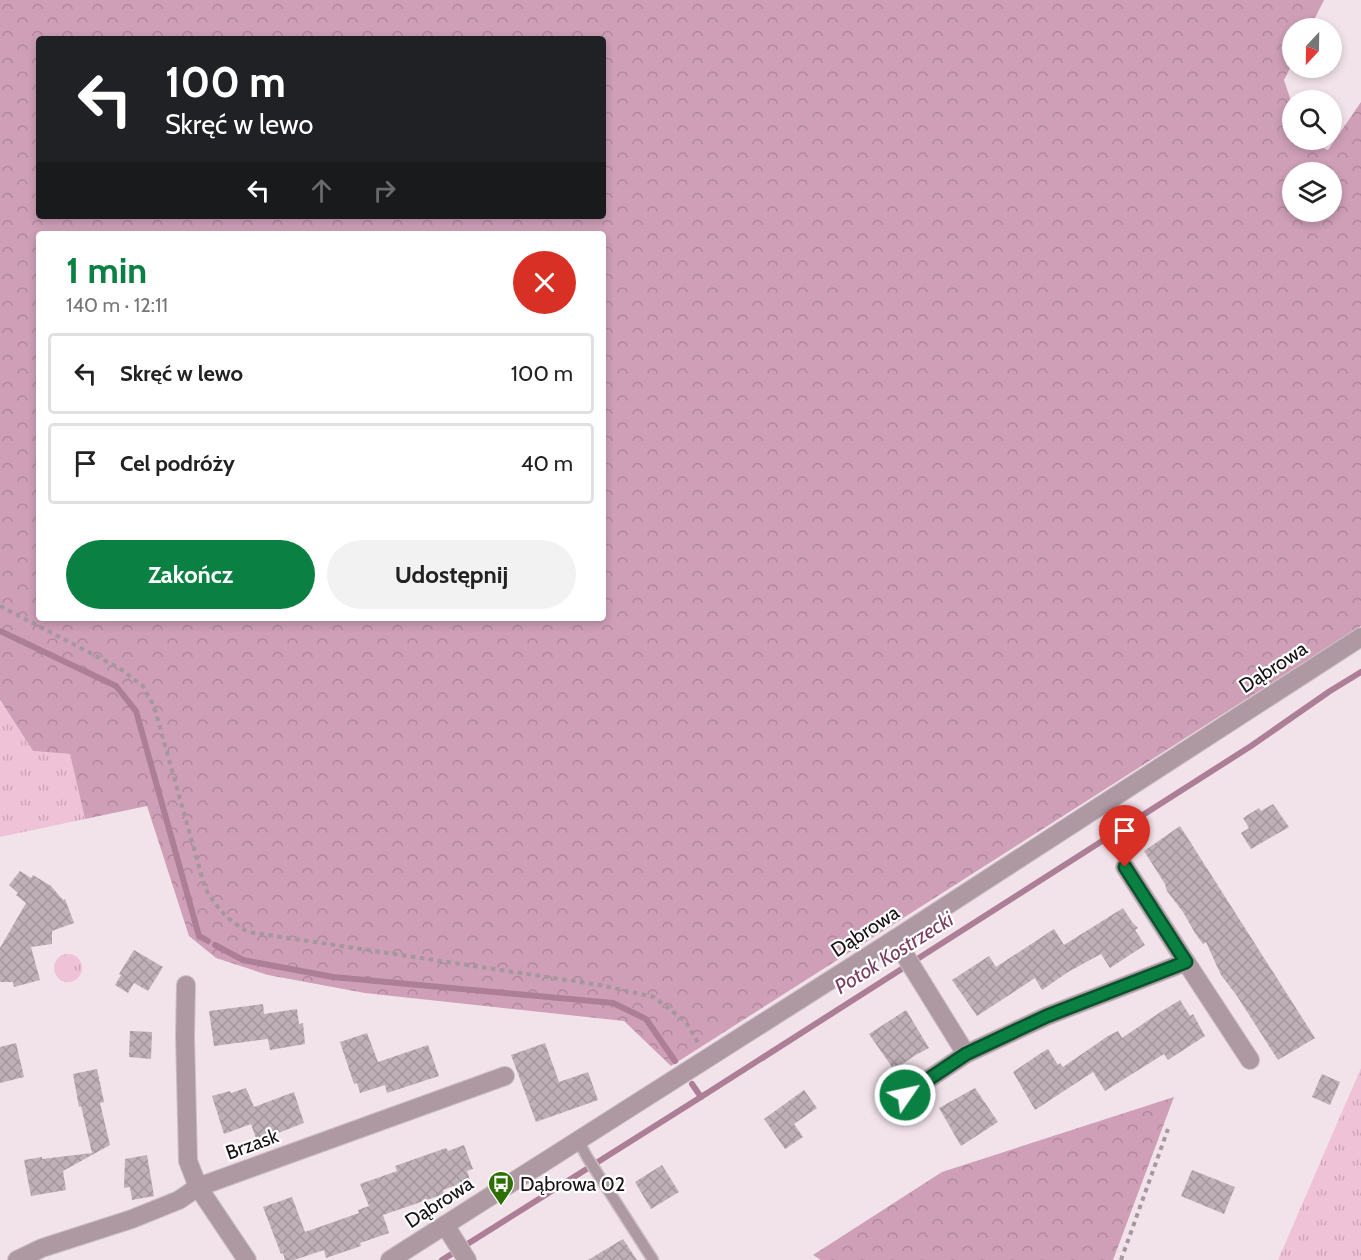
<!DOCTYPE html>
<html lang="pl">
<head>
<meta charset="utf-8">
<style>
  :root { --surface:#fff; --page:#f2f2f2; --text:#222; --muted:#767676; --line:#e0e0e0; --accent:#0b8043 }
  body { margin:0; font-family:Cabin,sans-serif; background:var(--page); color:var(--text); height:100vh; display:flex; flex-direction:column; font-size:22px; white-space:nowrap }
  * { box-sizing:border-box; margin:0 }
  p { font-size:20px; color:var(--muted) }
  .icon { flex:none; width:33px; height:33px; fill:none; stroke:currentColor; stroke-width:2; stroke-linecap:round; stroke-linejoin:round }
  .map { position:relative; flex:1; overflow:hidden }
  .drawer { position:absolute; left:36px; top:231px; width:570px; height:390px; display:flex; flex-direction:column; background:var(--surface); border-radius:6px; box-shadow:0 3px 9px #0003 }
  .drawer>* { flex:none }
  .top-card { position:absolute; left:36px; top:36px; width:570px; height:183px; border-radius:6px; box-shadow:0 3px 9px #0003; background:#202124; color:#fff; overflow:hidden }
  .needle { width:39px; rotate:202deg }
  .controls { position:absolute; left:1282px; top:18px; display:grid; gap:12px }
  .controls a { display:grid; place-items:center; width:60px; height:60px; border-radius:50%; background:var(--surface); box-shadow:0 3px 9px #0003; font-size:30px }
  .pin { position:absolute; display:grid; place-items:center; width:51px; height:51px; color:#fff; margin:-62px -26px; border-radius:50% 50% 50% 0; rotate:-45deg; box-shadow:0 0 6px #0007 }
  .pin .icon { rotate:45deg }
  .me { position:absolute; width:66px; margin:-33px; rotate:56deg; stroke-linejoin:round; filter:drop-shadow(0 0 4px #0008) }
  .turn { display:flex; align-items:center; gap:21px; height:126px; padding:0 30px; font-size:27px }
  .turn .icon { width:78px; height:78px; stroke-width:2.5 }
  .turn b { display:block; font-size:42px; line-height:51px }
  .lanes { display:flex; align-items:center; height:57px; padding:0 30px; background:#0003; justify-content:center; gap:30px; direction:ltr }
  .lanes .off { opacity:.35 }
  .round { display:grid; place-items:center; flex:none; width:63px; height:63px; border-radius:32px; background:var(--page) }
  .overview { display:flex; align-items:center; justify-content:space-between; height:102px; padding:0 30px }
  h1 { font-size:36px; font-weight:700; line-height:45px; color:var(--accent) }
  .cta { display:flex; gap:12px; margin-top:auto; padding:12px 30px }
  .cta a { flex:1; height:69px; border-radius:36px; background:var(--accent); color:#fff; font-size:24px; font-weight:700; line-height:69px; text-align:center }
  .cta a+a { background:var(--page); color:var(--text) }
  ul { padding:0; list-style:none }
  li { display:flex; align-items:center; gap:18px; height:81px; margin:0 12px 9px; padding:0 18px; border:3px solid var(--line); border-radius:6px }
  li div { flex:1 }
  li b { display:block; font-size:22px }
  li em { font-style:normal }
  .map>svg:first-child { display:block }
  .grass { fill:url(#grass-tufts) }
  .forest { fill:url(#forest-crowns); fill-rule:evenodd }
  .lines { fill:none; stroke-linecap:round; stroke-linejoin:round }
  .stream { stroke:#ad7f96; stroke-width:6 }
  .building { fill:url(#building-cross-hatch) }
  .service-casing { stroke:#cbbec4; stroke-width:13 }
  .minor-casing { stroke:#cbbec4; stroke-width:20 }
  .path { stroke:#a4989e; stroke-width:4; stroke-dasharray:4.5 4.5; stroke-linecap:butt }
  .service { stroke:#ae99a3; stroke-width:10 }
  .minor { stroke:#ae99a3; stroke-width:18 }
  .route-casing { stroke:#07532c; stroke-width:15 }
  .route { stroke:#0b8043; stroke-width:10 }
  .labels { text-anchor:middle; stroke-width:4.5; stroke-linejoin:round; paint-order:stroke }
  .street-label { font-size:20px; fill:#191316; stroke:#fff }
  .poi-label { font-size:20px; fill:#191316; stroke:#fff; text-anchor:start }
  .water-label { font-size:21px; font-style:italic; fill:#7a3e5f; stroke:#fff }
</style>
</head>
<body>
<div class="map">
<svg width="1361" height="1260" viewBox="0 0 1361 1260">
  <defs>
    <pattern id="grass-tufts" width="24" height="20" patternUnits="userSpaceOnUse" patternTransform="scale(1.5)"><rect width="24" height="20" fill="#f0c2d8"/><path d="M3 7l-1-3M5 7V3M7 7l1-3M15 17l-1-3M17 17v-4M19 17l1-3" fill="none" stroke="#cda6b9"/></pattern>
    <pattern id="forest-crowns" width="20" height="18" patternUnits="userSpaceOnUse" patternTransform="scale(1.5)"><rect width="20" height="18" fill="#ce9fb7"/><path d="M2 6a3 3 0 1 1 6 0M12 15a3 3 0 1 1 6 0" fill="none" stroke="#b0889d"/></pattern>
    <pattern id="building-cross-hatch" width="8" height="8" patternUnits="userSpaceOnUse" patternTransform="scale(1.5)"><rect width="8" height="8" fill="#bfb0b7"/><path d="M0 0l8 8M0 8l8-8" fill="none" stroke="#a4969d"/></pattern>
  </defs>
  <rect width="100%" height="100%" fill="#f2e3ea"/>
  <g class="grass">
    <path d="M0,701L33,751L70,754L85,819L0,837Z"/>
    <circle cx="68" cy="968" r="14"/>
    <path d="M1361,1068V1260H1278Z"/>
  </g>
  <g class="forest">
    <path d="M0,0H1324L1310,28H1293V62L1284,80L1293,107V140H1304L1328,150L1361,102V626L671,1066L624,1021L365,993L268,975L216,958L189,936L147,806L85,819L70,754L33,751L0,700ZM39,39H603V216H39ZM1293,172H1332V212H1293ZM39,234H603V618H39Z"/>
    <path d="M1174,1097L1113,1260H821L813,1255L942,1172Z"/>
  </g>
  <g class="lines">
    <g class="stream">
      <path d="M0,631L116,686L136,711L199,936L208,941"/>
      <path d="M215,945L243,960L333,977L613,1003L646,1019L675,1061"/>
      <path d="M692,1084L701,1097"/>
      <path d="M442,1260L701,1097L1251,746L1330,691L1361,672"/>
    </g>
  </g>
  <g class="building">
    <path d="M1273,804L1289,827L1251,849L1241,833L1249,828L1243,818L1259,808L1261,811Z"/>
    <path d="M1180,826L1315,1038L1278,1060L1237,996L1221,975L1206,942L1203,944L1195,933L1183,912L1167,891L1165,884L1144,851Z"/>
    <path d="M20,871L31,878L33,875L51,886L63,900L65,899L74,923L52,931V944L31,947L40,980L14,987L13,982H0V948L26,903L16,895L18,893L9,885Z"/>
    <path d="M1123,908L1132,922L1138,928L1135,930L1145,945L1110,968L1101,954L1068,972L1042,990L1035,978L977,1016L952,980L989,956L996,967L1054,929L1064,945Z"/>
    <path d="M134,950L163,967L148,991L134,983L128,993L115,985L121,975L119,974Z"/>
    <path d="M1180,1000L1190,1016L1193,1014L1205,1036L1168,1060L1164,1054L1105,1091L1093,1072L1035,1110L1013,1072L1041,1053L1048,1049L1058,1065L1060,1063L1063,1067L1108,1036L1118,1031L1122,1038L1162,1011Z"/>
    <path d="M263,1004L264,1014L297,1009L299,1024L303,1023L305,1044L270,1050L268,1039L214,1046L209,1011Z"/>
    <path d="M906,1010L929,1048L914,1056L894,1070L869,1034Z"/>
    <path d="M130,1031L152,1032L151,1059L129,1057Z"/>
    <path d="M367,1033L378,1062L428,1045L439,1076L387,1093L385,1085L360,1093L357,1083L354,1084L340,1042Z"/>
    <path d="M16,1043L24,1077L0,1083V1047Z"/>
    <path d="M545,1043L559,1082L588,1072L598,1100L536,1122L511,1055Z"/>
    <path d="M97,1069L104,1102L100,1103L110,1145L63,1171L66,1190L31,1196L24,1160L42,1157V1159L92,1153L81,1106L79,1107L73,1074Z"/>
    <path d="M1322,1074L1340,1082L1330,1105L1312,1097Z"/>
    <path d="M246,1088L254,1107L294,1092L304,1123L257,1141L251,1124L224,1134L212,1096L230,1091L231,1093Z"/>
    <path d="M975,1088L998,1122L961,1146L939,1108Z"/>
    <path d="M804,1090L817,1108L794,1124L803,1137L785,1149L764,1119Z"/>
    <path d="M464,1145L473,1169L467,1171L470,1180L443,1190L444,1194L383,1215L389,1233L360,1243L361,1246L326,1258L324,1250L294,1260H285L283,1253L281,1254L263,1207L292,1197L305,1232L359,1213L358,1210L369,1206L360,1184L397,1171L395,1166L446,1148L448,1151Z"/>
    <path d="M147,1155L154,1196L132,1200L130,1187L124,1188L125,1159Z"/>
    <path d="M662,1165L679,1192L651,1209L635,1182Z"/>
    <path d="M1192,1170L1235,1187L1224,1214L1181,1196Z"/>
    <path d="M623,1239L637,1260H588Z"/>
  </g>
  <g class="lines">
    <defs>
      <path id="service" d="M578,1140L587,1157L653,1260"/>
      <g id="minor">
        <path d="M895,939L966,1054L905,1095"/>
        <path d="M1186,962L1250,1060"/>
        <path d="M186,985L185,1036L188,1161L198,1187L247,1260"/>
        <path d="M966,1054L1047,1016L1186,962L1125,867"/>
        <path d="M445,1225L467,1260"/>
        <path d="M17,1260L42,1248L132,1219L179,1200L198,1187L505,1076"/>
        <path d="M390,1260L895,939L1361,637"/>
      </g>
    </defs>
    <use href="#service" class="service-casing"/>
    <use href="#minor" class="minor-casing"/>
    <g class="path">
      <path d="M0,606L119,668L143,686L154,706L205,888C218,910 227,919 248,932L600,985L654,997L686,1022L698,1043"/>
      <path d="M1121,1260L1168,1129"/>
    </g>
    <use href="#service" class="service"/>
    <use href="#minor" class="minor"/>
  </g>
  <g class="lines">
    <defs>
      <path id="route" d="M905,1095L966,1054L1047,1016L1186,962L1125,867"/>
    </defs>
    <use href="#route" class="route-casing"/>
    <use href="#route" class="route"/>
  </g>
  <defs>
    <symbol id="bus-pin" viewBox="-11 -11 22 30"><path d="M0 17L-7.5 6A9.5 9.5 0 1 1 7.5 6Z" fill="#2e6f04" stroke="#fff"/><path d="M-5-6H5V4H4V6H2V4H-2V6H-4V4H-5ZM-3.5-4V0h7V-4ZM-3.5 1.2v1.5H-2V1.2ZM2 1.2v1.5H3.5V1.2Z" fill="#fff"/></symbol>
  </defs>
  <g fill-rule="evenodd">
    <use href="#bus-pin" x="486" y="1169" width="30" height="40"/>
  </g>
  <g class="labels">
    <g class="street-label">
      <text transform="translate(1273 667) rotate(-33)" y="7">Dąbrowa</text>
      <text transform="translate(865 931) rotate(-33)" y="7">Dąbrowa</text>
      <text transform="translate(252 1144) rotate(-20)" y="7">Brzask</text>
      <text transform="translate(439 1202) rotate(-33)" y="7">Dąbrowa</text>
    </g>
    <g class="poi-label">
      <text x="520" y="1191">Dąbrowa 02</text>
    </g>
    <g class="water-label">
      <text transform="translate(894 953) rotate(-32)" y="7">Potok Kostrzecki</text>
    </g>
  </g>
</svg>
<div class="controls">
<a><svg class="needle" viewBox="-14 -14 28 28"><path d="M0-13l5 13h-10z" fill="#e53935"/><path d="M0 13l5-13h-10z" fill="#767676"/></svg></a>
<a><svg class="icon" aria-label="search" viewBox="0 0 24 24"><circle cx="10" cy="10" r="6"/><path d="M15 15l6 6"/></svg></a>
<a><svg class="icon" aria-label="layers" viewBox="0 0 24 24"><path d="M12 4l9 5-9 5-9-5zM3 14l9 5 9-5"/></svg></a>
</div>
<div class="pin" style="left:1125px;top:867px;background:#d93025"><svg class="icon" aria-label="arrive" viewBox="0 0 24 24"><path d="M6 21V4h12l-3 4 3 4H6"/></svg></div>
<svg class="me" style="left:905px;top:1095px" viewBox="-20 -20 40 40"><circle r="17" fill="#0b8043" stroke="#fff" stroke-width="3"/><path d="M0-11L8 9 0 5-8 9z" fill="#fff"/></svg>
<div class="top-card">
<div class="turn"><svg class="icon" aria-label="left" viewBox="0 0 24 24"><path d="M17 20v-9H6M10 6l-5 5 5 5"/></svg><div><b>100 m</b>Skręć w lewo</div></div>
<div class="lanes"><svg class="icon" aria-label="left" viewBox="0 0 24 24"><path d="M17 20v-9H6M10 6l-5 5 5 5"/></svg><svg class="icon off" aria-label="ahead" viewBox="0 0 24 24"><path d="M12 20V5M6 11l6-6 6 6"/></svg><svg class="icon off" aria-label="right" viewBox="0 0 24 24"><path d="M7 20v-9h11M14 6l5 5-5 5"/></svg></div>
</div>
<section class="drawer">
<div class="overview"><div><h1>1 min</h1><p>140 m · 12:11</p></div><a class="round" style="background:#d93025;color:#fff"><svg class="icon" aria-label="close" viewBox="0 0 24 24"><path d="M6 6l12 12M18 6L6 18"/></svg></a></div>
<ul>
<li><svg class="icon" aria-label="left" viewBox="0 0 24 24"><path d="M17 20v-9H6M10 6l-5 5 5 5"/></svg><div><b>Skręć w lewo</b></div><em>100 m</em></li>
<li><svg class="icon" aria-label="arrive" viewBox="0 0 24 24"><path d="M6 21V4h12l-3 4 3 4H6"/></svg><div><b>Cel podróży</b></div><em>40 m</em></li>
</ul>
<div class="cta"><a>Zakończ</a><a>Udostępnij</a></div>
</section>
</div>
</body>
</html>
